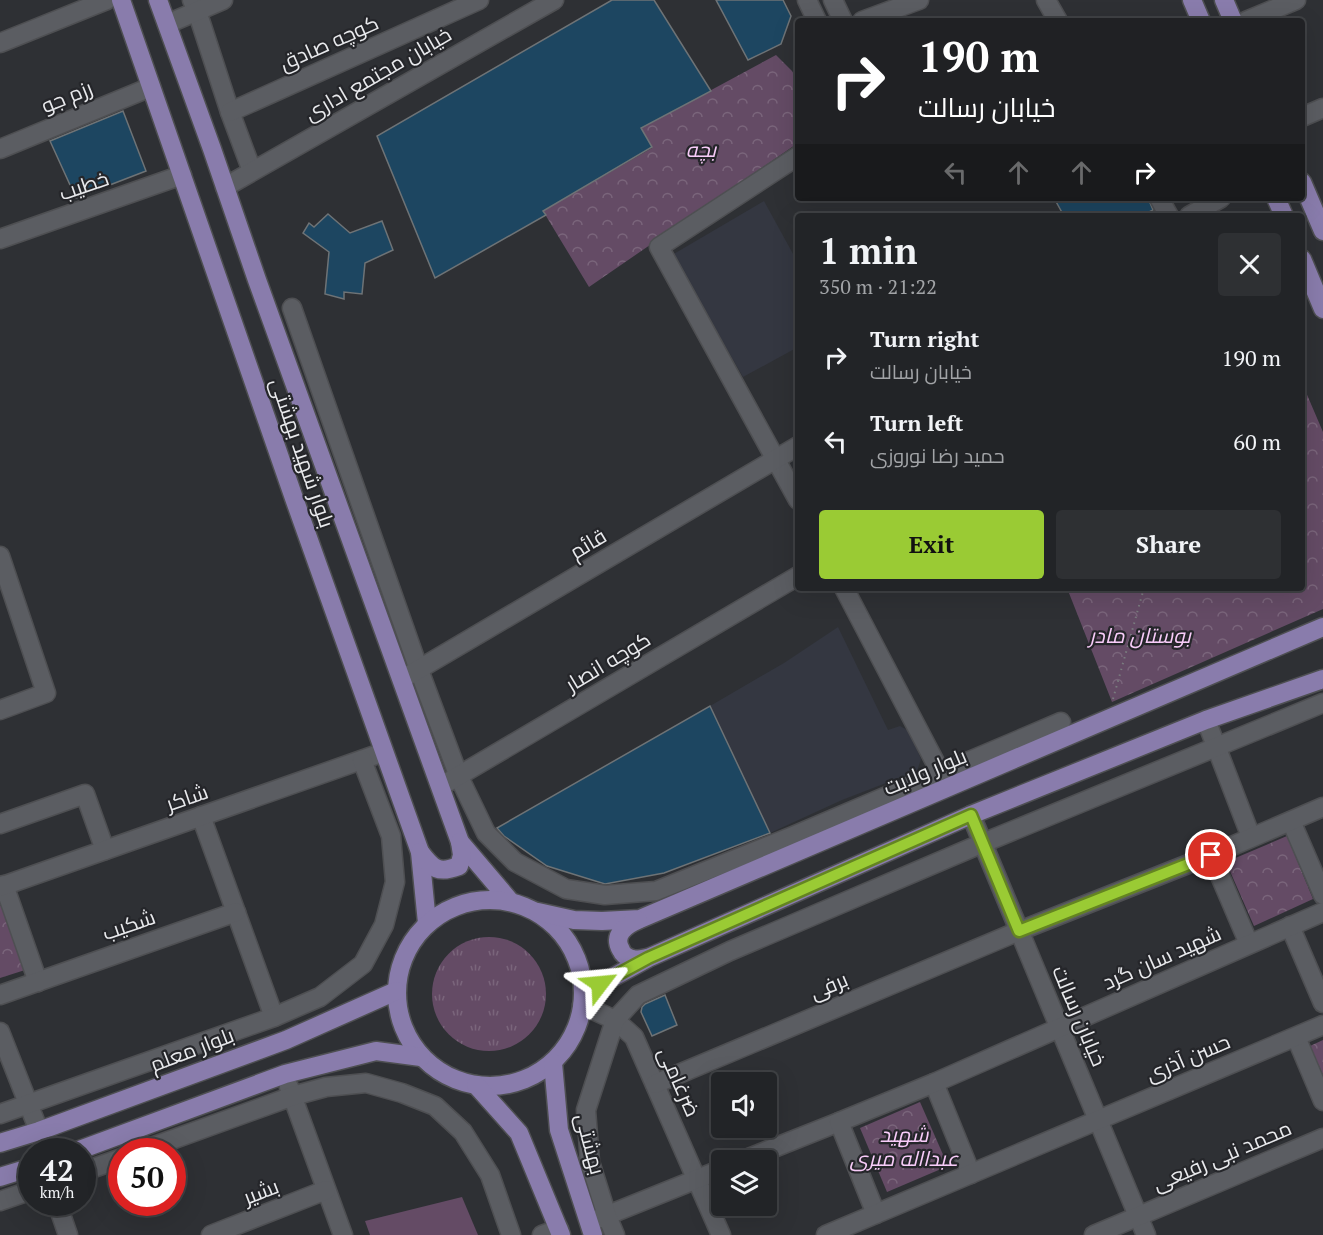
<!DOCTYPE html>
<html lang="en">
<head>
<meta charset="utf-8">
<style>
  :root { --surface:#222427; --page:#2e3033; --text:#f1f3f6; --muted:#a2a4a7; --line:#3f4144; --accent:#9acb34 }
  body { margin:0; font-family:"PT Serif",Cairo,serif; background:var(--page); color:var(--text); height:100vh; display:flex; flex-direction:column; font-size:22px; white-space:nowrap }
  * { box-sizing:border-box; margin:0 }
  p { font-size:20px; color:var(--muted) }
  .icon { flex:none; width:33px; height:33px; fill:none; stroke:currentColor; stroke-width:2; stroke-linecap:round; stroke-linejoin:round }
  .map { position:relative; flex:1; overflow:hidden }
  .drawer { position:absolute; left:795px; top:213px; width:510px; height:378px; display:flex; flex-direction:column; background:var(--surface); border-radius:6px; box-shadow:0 6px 24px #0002,0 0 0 2px var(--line) }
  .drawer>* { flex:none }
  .top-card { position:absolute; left:795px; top:18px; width:510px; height:183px; border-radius:6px; box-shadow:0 6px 24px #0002,0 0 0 2px var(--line); background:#202124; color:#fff; overflow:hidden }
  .tools { position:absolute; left:711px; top:1072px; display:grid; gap:12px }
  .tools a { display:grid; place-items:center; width:66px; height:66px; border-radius:6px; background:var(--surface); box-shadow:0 6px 24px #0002,0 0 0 2px var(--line); font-size:30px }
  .speed { position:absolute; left:18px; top:1138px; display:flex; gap:12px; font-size:30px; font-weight:700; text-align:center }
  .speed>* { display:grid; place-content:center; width:78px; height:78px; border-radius:50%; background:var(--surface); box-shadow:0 6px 24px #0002,0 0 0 2px var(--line); line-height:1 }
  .speed small { font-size:15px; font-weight:400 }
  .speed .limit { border:9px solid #d22; background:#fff; color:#111 }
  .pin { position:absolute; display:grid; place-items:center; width:51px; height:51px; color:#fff; margin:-26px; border:3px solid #fff; border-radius:50%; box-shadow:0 2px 6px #0007 }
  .me { position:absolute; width:66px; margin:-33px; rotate:61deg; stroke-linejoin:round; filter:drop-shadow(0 0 4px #0008) }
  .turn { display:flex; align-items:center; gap:21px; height:126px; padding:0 24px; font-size:27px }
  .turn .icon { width:78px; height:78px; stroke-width:2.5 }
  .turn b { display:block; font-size:42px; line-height:51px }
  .lanes { display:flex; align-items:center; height:57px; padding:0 24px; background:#0003; justify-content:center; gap:30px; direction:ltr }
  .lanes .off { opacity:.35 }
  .round { display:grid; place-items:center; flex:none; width:63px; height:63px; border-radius:6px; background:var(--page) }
  .head { display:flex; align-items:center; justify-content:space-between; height:102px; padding:0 24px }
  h1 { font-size:36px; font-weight:600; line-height:45px }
  .button { display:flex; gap:12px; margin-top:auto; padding:12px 24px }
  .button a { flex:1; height:69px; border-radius:6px; background:var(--accent); color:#111; font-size:24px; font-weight:600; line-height:69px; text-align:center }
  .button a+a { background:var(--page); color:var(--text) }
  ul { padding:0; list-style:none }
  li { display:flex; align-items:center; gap:18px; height:84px; padding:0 24px }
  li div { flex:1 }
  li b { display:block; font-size:22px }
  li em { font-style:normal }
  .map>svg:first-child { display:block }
  .built { fill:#343741 }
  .grass { fill:url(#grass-tufts) }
  .park { fill:url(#park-crowns) }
  .garden { fill:#644b65 }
  .building { fill:#1d4661; stroke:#6e7376; stroke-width:1.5 }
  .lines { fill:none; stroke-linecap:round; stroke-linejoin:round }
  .minor-casing { stroke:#4e4f52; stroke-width:21 }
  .major-casing { stroke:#4e4f52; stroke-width:21 }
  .path { stroke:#7a7c7f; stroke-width:2; stroke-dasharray:1.5 4.5; stroke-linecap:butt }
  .minor { stroke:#5b5d62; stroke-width:18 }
  .major { stroke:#897cac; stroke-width:18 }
  .route-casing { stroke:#648422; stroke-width:15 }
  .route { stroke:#9acb34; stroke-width:10 }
  .labels { text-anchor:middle; stroke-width:4.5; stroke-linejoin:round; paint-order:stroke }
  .street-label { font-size:21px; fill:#e9eaed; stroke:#25262a }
  .park-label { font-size:21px; font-style:italic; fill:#f8ccf9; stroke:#25262a }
</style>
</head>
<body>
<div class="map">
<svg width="1323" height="1235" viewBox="0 0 1323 1235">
  <defs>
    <pattern id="grass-tufts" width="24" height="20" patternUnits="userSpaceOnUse" patternTransform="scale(1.5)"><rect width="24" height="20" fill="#644b65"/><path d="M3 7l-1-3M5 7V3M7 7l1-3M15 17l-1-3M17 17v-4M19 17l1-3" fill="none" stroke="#7a657b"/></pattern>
    <pattern id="park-crowns" width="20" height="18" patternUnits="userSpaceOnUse" patternTransform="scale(1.5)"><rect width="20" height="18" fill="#644b65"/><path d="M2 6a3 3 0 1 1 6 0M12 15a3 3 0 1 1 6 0" fill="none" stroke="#7a657b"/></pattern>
  </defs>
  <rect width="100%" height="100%" fill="#2e3034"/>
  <g class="built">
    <path d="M764,201L798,263V347L743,377L672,255Z"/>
    <path d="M838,627L888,730L900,726L909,731L921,759L917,771L842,800L770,833L710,706L784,663Z"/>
  </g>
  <circle class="grass" cx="489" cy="994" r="57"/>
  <g class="park">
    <path d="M776,55L792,71L798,81V143L589,287L543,211L652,148L641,128Z"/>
    <path d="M1302,383L1323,432V609L1112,702L1067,588H1302Z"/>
    <path d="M1287,836L1313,899L1254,926L1226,862Z"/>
    <path d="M3,905L25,970L0,978V906Z"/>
    <path d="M1323,1040V1075L1310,1046Z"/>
    <path d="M920,1102L948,1166L887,1192L860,1128Z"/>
  </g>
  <path class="garden" d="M462,1197L478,1235H370L365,1221Z"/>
  <g class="building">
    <path d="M612,0H654L711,91L641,128L652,147L543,211L546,215L435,278L377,136Z"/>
    <path d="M716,0H783L791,16L781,44L748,60Z"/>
    <path d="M123,111L146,171L76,198L50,141Z"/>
    <path d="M1054,198H1148L1153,210L1141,216H1064Z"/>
    <path d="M328,214L350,233L382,221L393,250L365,263L362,294L344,292V299L325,294L329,252L303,233L309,223L314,227Z"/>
    <path d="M710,706L770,833L664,873L605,884L547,866L504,836L497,828Z"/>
    <path d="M665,995L677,1025L652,1036L641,1012L642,1007L645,1004Z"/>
  </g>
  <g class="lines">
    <defs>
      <g id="minor">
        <path d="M192,0L197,11L230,112L252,171"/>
        <path d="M807,0L817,21"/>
        <path d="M833,0L843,21"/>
        <path d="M1046,0L1058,21"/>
        <path d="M862,21L919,0"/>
        <path d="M1246,21L1296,0"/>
        <path d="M167,24L223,0"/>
        <path d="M0,43L107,0"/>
        <path d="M230,112L479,0"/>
        <path d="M1302,117L1323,108"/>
        <path d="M0,149L151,87"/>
        <path d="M798,156L659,247L798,500"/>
        <path d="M225,187L554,0"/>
        <path d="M1159,198L1169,216"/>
        <path d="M1189,216L1221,198"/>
        <path d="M0,239L182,175"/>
        <path d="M292,308L419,670L459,777L486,833L515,862L566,889L605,895L656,891L793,836L1061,722"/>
        <path d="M0,556L46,693L0,710"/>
        <path d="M844,588L946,783"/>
        <path d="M409,675L798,446"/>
        <path d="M1206,720L1251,837"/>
        <path d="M448,782L798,576"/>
        <path d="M971,815L1146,1235"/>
        <path d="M201,816L274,1017"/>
        <path d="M1291,821L1323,895"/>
        <path d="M0,824L85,794L105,850"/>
        <path d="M4,885L38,982"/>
        <path d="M0,887L384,752"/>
        <path d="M1290,926L1323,1003"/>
        <path d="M1249,944L1211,855L1323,807"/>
        <path d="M0,995L236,912"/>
        <path d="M582,1005L615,1020L634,1037L721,1235"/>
        <path d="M0,1032L39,1131"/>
        <path d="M1296,1037L1323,1101"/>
        <path d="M934,1083L971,1174"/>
        <path d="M655,1084L1019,931L1211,855"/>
        <path d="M289,1087L343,1235"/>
        <path d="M0,1114L274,1017L320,997L363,964L384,925L395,882L391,836L362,760"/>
        <path d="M138,1152L293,1096L326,1087L366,1083L402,1093L435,1106L463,1132L490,1175L511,1235"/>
        <path d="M741,1161L839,1122"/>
        <path d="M82,1172L122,1158"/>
        <path d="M0,1201L32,1190"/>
        <path d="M57,1203L68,1235"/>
        <path d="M876,1214L839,1122L934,1083L1323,912"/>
        <path d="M598,1219L722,1169"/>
        <path d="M211,1235L326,1190"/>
        <path d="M542,1235L559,1229"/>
        <path d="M615,1235L607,1216L590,1162L586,1110L615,1020L638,995L730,951L983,843L1323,703"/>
        <path d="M826,1235L1323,1025"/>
        <path d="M1094,1235L1323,1138"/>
      </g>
      <g id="major">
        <path d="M121,0L295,501L420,852L427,923"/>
        <path d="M158,0L212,149L257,280L460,842L510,901"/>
        <path d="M1192,0L1201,21"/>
        <path d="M1224,0L1233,21"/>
        <path d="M1302,182L1323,231"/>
        <path d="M1276,198L1284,216"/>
        <path d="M1302,259L1323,309"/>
        <path d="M420,852C433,869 438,874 459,866L462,855L460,842"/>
        <circle cx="490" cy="993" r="93"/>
        <path d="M538,912L574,920L602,921L640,919L1323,627"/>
        <path d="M638,920C626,925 612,935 621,950C623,955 626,957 632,959C636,960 642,959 647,958"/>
        <path d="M584,993L648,958L971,815L1206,720L1323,679"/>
        <path d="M553,1063L559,1130L593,1235"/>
        <path d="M476,1085L519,1133L561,1235"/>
        <path d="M0,1143L39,1131L286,1040L396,991"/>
        <path d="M74,1152L285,1074L376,1051L421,1057"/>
        <path d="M0,1177L32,1167"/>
      </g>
    </defs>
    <use href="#minor" class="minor-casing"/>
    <use href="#major" class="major-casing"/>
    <path class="path" d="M1113,699L1144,588"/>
    <use href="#minor" class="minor"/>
    <use href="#major" class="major"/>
  </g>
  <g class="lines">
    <defs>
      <path id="route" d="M600,984L648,958L971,815L1019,931L1211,855"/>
    </defs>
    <use href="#route" class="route-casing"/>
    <use href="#route" class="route"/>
  </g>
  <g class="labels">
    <g class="street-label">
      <text transform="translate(329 43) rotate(-24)" y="7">کوچه صادق</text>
      <text transform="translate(378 74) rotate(-30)" y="7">خیابان مجتمع اداری</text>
      <text transform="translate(67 97) rotate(-22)" y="7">رزم جو</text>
      <text transform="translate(84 186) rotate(-19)" y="7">خطیب</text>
      <text transform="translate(302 453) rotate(71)" y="7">بلوار شهید بهشتی</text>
      <text transform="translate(588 544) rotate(-31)" y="7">قائم</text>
      <text transform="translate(608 662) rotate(-31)" y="7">کوچه انصار</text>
      <text transform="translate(925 772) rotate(-23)" y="7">بلوار ولایت</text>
      <text transform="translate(187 798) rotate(-19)" y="7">شاکر</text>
      <text transform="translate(129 925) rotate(-19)" y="7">شکیب</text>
      <text transform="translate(1162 958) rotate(-24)" y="7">شهید سان گرد</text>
      <text transform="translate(829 986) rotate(-23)" y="7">برفی</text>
      <text transform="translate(1079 1016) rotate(67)" y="7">خیابان رسالت</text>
      <text transform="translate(192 1050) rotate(-21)" y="7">بلوار معلم</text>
      <text transform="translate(1188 1058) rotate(-23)" y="7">حسن آذری</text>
      <text transform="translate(679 1082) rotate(66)" y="7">ضرغامی</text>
      <text transform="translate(590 1144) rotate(75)" y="7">بهشتی</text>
      <text transform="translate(1222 1156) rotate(-23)" y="7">محمد نبی رفیعی</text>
      <text transform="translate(261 1192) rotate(-21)" y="7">بشیر</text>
    </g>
    <g class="park-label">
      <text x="701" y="157">بچه</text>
      <text x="1140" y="643">بوستان مادر</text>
      <text x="904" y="1142">شهید<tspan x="904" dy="24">عبدااله میری</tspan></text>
    </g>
  </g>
</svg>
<div class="tools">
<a><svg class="icon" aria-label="sound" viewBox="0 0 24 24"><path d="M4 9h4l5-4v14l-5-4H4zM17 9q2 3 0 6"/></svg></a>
<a><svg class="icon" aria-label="layers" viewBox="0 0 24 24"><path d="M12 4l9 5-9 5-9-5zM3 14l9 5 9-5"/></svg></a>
</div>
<div class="speed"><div>42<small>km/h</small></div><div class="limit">50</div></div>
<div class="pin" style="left:1211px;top:855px;background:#d93025"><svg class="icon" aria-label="arrive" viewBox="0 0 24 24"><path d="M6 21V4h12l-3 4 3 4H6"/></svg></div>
<svg class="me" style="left:600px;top:984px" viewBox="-20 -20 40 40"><path d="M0-17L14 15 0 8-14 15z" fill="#9acb34" stroke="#fff" stroke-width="4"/></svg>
<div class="top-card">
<div class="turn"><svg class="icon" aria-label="right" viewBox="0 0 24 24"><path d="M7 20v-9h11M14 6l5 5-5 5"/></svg><div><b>190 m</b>خیابان رسالت</div></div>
<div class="lanes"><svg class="icon off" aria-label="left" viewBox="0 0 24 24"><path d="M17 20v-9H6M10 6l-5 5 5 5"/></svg><svg class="icon off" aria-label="ahead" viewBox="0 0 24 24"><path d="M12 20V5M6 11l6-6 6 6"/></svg><svg class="icon off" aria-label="ahead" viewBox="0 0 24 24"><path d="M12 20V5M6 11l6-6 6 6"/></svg><svg class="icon" aria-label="right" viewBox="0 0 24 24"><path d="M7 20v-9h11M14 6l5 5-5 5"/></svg></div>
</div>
<section class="drawer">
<div class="head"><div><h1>1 min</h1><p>350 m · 21:22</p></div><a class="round"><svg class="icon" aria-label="close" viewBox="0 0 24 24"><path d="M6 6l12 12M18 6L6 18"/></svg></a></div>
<ul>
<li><svg class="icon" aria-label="right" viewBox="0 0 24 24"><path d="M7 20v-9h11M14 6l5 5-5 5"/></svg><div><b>Turn right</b><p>خیابان رسالت</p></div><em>190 m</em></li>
<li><svg class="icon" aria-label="left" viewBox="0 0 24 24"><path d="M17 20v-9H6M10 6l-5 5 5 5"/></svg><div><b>Turn left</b><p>حمید رضا نوروزی</p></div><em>60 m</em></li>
</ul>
<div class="button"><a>Exit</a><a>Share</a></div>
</section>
</div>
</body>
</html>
